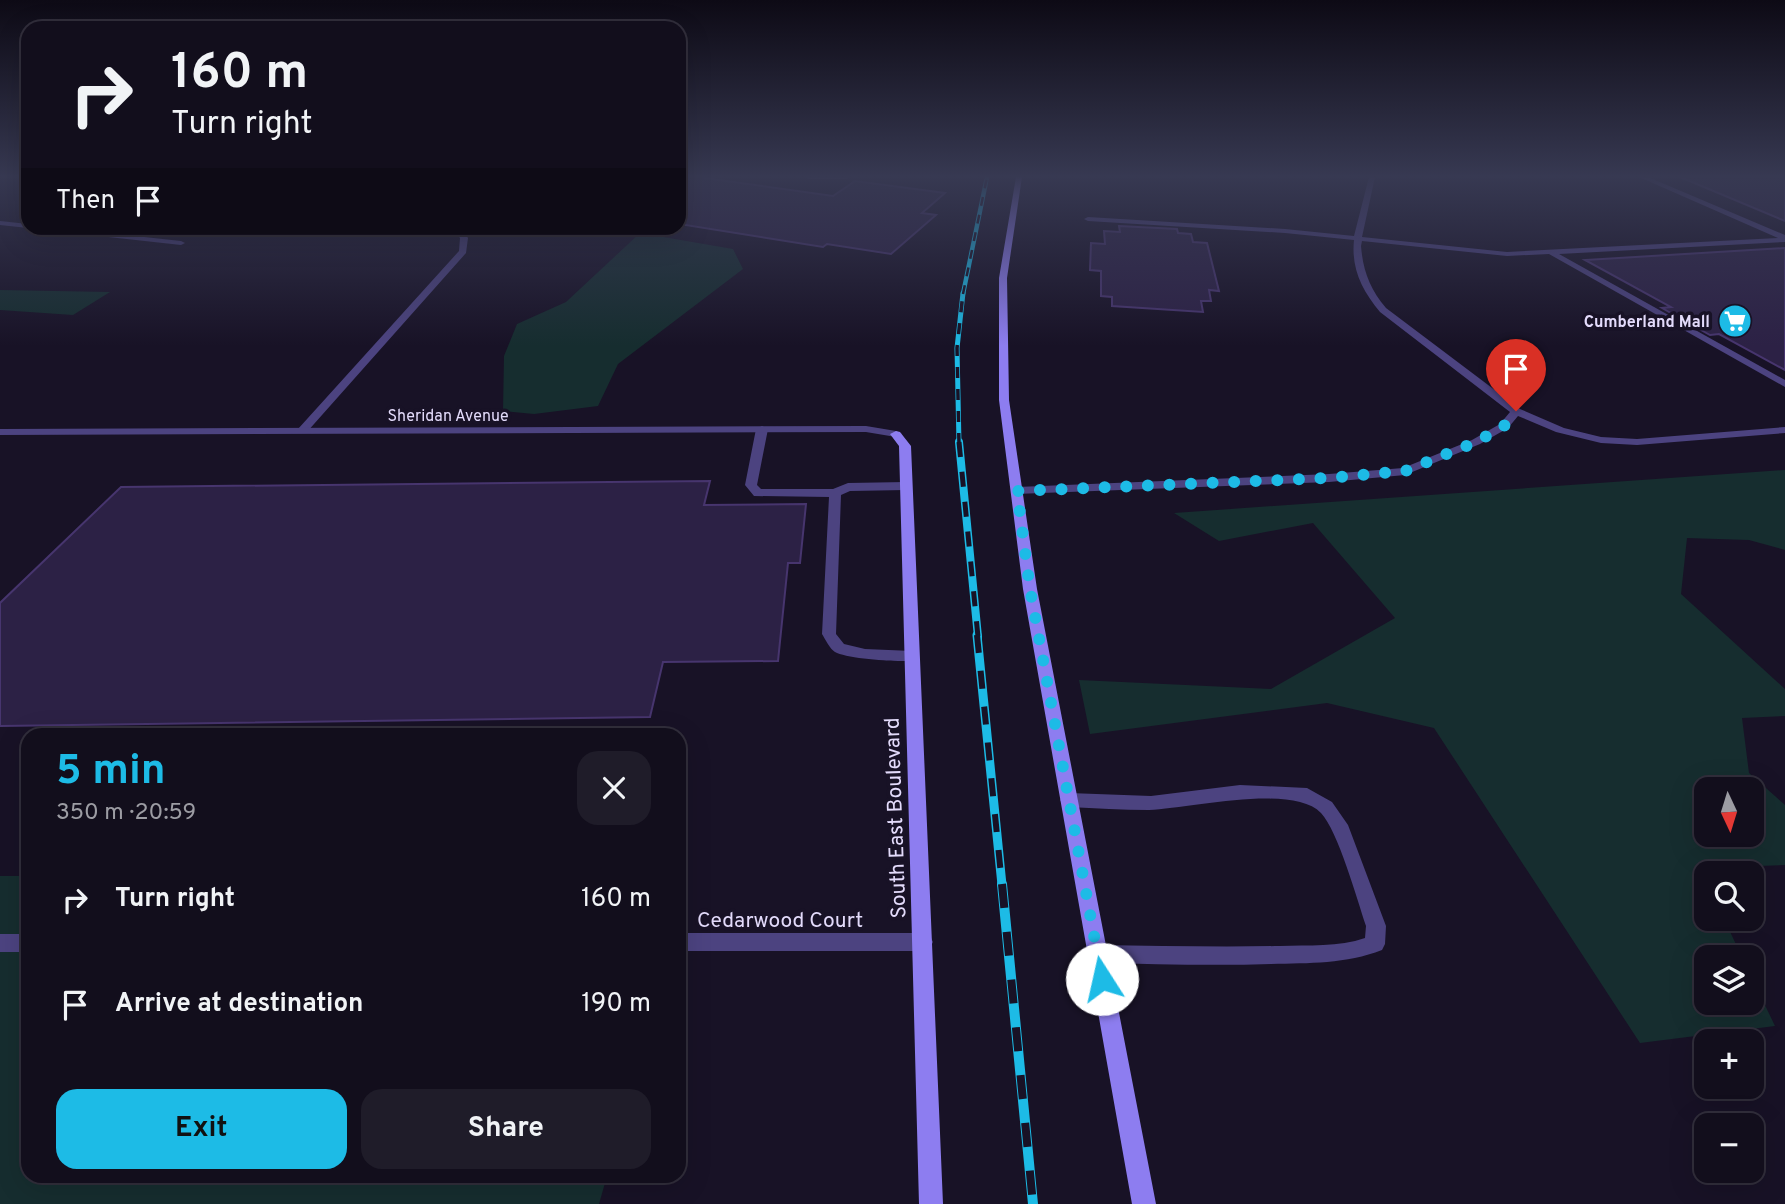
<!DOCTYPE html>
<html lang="en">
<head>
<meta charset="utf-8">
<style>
  :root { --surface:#120e1c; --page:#1f1c29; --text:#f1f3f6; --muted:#9c9ca3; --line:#312e3b; --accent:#1dbbe6 }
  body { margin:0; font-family:Overpass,sans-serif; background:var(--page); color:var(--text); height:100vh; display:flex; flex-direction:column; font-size:26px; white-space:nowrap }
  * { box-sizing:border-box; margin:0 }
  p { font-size:23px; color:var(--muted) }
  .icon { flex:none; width:38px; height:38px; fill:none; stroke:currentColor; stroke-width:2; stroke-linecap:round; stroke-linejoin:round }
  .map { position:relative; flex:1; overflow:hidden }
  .drawer { position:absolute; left:21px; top:728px; width:665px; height:455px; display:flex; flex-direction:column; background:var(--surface); border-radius:21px; box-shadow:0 7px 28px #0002,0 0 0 2px var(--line) }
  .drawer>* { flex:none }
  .banner { position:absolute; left:21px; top:21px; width:665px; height:214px; border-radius:21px; box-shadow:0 7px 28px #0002,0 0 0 2px var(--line); background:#120e1c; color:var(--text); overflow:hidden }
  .needle { width:46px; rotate:176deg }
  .controls { position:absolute; left:1694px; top:777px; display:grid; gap:14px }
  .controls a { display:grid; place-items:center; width:70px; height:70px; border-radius:14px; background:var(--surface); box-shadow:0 7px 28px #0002,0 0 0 2px var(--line); font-size:35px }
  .pin { position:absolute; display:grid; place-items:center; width:60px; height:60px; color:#fff; margin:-72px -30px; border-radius:50% 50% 50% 0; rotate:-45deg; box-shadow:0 0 7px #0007 }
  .pin .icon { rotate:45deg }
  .me { position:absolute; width:77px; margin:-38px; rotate:350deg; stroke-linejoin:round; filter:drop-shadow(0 0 5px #0008) }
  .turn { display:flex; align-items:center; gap:24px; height:147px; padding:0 35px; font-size:32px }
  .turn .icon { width:91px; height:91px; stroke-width:2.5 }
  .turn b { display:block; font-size:49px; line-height:60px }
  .then { display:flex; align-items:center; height:66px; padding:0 35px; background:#0003; gap:14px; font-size:26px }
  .round { display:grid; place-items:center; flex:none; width:74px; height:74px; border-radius:21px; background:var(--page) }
  .overview { display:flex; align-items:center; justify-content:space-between; height:119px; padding:0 35px }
  h1 { font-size:42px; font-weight:700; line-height:52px; color:var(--accent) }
  .action { display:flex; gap:14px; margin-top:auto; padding:14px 35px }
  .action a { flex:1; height:80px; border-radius:21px; background:var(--accent); color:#111; font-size:28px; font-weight:700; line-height:80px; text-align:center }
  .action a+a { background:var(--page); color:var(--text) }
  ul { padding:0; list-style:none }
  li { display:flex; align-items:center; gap:21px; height:105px; padding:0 35px }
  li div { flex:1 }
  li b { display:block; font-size:26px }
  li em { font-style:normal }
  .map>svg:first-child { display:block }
  .green { fill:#162d2f; fill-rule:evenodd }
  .building { fill:#2c2145; stroke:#47356e; stroke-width:2 }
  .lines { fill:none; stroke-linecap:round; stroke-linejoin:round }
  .lane { fill:#4c4380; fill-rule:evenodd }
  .street { fill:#4c4380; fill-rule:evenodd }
  .secondary { fill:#8d7df0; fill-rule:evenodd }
  .rail-far4-casing { stroke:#1dbbe6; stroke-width:4.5 }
  .rail-far3-casing { stroke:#1dbbe6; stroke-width:5 }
  .rail-far2-casing { stroke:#1dbbe6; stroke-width:8 }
  .rail-far1-casing { stroke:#1dbbe6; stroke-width:9 }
  .rail-casing { stroke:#1dbbe6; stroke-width:10 }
  .rail-far4 { stroke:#181226; stroke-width:2.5; stroke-dasharray:9; stroke-linecap:butt }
  .rail-far3 { stroke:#181226; stroke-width:3.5; stroke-dasharray:11; stroke-linecap:butt }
  .rail-far2 { stroke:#181226; stroke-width:5; stroke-dasharray:15; stroke-linecap:butt }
  .rail-far1 { stroke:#181226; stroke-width:6; stroke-dasharray:18; stroke-linecap:butt }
  .rail { stroke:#181226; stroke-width:8; stroke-dasharray:24; stroke-linecap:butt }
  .route { stroke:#1dbbe6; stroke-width:12; stroke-dasharray:0 21.6 }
  .labels { text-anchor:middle; stroke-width:7; stroke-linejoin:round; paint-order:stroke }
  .far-poi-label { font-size:16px; font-weight:bold; fill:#e3dbfb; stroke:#181226; text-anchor:end }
  .far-street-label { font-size:16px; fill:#e3dbfb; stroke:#181226 }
  .near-street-label { font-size:21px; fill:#e3dbfb; stroke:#181226 }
</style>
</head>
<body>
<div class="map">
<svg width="1785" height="1204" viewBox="0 0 1785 1204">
  <rect width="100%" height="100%" fill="#181226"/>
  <g class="green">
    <path d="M640,233L733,249L743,269L618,364L598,406L534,414L503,411L504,356L517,324L566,302Z"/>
    <path d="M0,290L110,292L73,315L0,310Z"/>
    <path d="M1785,470V550L1749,540L1687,538L1681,594L1785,689V716L1742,718L1749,773L1785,805V865L1700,868L1706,882V919H1724L1742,957H1706V1003H1752V978L1775,1026L1640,1043L1434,728L1327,703L1090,734L1079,680L1271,689L1395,618L1313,523L1219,541L1174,513ZM1706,789H1752V835H1706Z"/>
    <path d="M0,876H28V1176H607L599,1204H0Z"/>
  </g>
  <g class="building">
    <path d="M679,177H698L833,196L855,181L945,193L922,213L936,215L891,254L827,244L823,247L679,224Z"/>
    <path d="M1680,177H1785V221Z"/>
    <path d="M1119,226L1177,229L1178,233L1191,234L1193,242L1207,243L1219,291L1209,290L1211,301H1201L1203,312L1112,306V297L1101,296V271L1090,270L1091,243L1105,244L1104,231L1120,232Z"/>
    <path d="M1785,248V370L1719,334L1710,335L1662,308L1671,307L1585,260Z"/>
    <path d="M710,481L704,505L806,504L800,563H788L778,661L663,662L650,717L0,726V603L121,487Z"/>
  </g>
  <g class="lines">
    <g class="lane">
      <path d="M805,177H850L847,179H808Z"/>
      <path d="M1369,177H1375L1362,237L1507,252L1778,238L1639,177H1648L1785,235V242L1559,254L1785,380V387L1549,254L1507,256L1362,241L1361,246C1363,271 1370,289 1386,308L1520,409L1564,428L1601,437L1637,439L1785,427V433L1637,445L1601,443L1556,432L1518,416L1508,428L1480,444L1405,475L1329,482L1013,494L1011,491L1017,487L1329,474L1403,468L1472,440L1500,424L1510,412L1380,312C1362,290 1351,269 1354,240L1285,233L1088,221L1084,219L1088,217L1285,229L1354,236Z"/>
      <path d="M0,221L28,224V228H31H28L0,225Z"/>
      <path d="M41,228H61L181,241L185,243L181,245L45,230Z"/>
      <path d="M441,228L462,229L468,238L466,253L306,433H298V429L459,251L460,238L456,233Z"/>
      <path d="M762,426L768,429L757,485L761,489H833L848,483L906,482L912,486L906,490L850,491L841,495L836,634L844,644L865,649L912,651L919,656L917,660C904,663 847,659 835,652C830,649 825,639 822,634L829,497L754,496L745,485L756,429Z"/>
      <path d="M1240,785L1307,788L1332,802L1348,825L1386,926L1385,944L1382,950C1346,964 1309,963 1271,964C1213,966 1155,964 1098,963L1091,960L1088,954L1091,948L1098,945C1159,946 1220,947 1280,946C1308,945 1339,947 1365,938L1366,926C1357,899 1338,831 1321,813C1292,783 1188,809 1149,810C1122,810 1096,808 1069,807L1063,805L1060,800L1063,795L1069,793L1151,796Z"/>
    </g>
    <g class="street">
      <path d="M866,426L896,431L902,434L896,437L866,432L0,435V429Z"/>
      <path d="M679,933H923L930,936L933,942L930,948L923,951H679Z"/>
      <rect x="0" y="934" width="28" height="18"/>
    </g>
    <g class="secondary">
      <path d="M1016,177H1022L1007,278L1009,400L1037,589L1156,1204H1132L1023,589L999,400V278Z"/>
      <path d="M896,431L900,432L911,446L943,1204H919L899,446L890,434Z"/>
    </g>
    <defs>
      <path id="rail-far4" d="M963,294L987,177"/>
      <path id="rail-far3" d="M959,444L957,348L963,293"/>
      <path id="rail-far2" d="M959,442L978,637"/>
      <path id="rail-far1" d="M977,635L1002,885"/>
      <path id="rail" d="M1002,884L1033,1204"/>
    </defs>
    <use href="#rail-far4" class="rail-far4-casing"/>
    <use href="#rail-far3" class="rail-far3-casing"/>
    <use href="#rail-far2" class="rail-far2-casing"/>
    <use href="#rail-far1" class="rail-far1-casing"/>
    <use href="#rail" class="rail-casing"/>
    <use href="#rail-far4" class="rail-far4"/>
    <use href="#rail-far3" class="rail-far3"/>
    <use href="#rail-far2" class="rail-far2"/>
    <use href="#rail-far1" class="rail-far1"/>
    <use href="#rail" class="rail"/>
  </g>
  <linearGradient id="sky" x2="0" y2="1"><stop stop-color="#0d0a15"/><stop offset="0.51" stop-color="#373952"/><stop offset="1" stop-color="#373952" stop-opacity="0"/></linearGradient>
  <rect width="1785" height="346" fill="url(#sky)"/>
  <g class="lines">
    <path class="route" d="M1102,979L1030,589L1017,491L1329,478L1405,471L1476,442L1504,426L1516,411"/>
  </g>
  <defs>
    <symbol id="supermarket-disc" viewBox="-11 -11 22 22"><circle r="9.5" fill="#1dbbe6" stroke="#181226"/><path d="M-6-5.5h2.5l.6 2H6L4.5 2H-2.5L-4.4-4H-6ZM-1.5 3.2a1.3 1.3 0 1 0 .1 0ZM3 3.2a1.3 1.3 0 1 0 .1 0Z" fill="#fff"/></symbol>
  </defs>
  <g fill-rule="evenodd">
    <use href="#supermarket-disc" x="1716" y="302" width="38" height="38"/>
  </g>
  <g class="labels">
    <g class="far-poi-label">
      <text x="1710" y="327">Cumberland Mall</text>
    </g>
    <g class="far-street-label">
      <text x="448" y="421">Sheridan Avenue</text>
    </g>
    <g class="near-street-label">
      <text transform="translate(895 818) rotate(-92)" y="7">South East Boulevard</text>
      <text x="780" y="927">Cedarwood Court</text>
    </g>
  </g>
</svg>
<div class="controls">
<a><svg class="needle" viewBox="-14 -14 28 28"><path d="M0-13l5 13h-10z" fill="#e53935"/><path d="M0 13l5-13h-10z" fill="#9c9ca3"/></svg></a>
<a><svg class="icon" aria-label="search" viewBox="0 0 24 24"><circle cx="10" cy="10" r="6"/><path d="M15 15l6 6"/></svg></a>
<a><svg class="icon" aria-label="layers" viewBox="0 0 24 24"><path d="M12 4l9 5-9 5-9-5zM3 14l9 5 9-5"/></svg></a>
<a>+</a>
<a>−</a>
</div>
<div class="pin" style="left:1516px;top:411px;background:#d93025"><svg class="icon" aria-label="arrive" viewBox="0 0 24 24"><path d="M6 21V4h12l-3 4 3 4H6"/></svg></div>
<svg class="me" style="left:1102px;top:979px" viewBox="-20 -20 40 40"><circle r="19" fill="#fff"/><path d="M0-13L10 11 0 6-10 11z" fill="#1dbbe6"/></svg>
<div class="banner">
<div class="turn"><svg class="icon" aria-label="right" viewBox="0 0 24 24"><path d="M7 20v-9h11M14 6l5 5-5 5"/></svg><div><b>160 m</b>Turn right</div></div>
<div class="then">Then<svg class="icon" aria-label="arrive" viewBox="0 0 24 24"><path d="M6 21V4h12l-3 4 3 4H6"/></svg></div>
</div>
<section class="drawer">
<div class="overview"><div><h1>5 min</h1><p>350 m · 20:59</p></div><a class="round"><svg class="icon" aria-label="close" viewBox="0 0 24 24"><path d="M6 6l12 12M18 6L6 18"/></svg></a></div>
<ul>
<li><svg class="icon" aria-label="right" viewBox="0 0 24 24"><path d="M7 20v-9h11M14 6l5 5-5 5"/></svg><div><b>Turn right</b></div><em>160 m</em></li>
<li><svg class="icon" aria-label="arrive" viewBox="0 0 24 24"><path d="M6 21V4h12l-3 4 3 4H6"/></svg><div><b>Arrive at destination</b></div><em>190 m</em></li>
</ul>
<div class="action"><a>Exit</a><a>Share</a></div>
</section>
</div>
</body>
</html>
